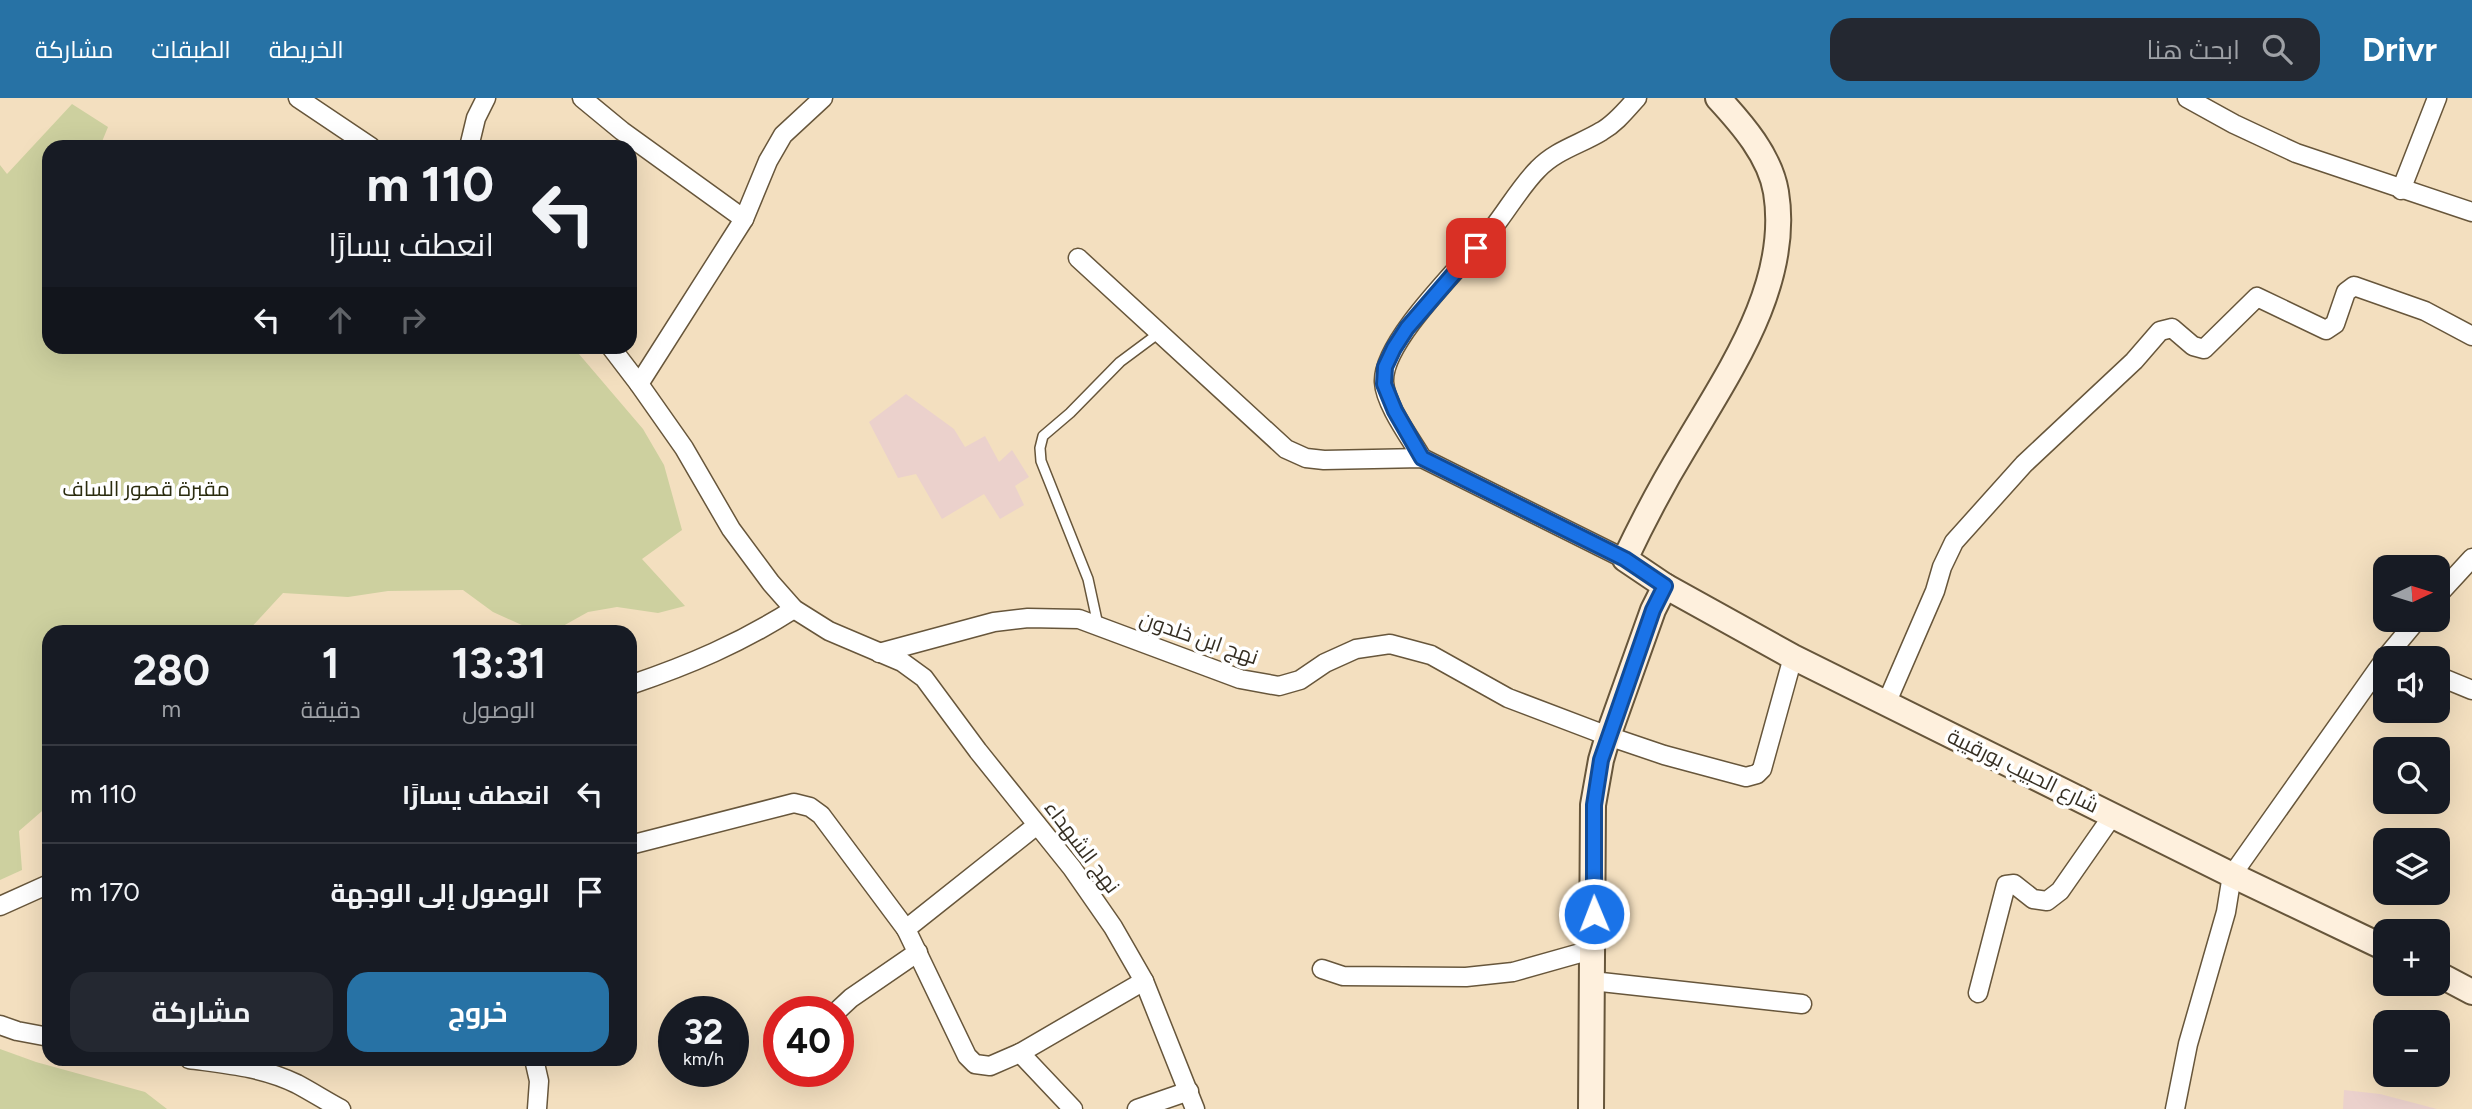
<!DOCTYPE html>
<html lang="ar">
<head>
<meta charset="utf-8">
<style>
  :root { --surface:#171b24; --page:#242831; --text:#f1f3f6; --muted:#9ea1a6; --line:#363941; --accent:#2772a5 }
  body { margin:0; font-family:Figtree,Cairo,sans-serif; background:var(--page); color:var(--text); direction:rtl; height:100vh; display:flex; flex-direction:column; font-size:26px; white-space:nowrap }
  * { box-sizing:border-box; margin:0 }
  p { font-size:23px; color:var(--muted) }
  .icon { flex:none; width:38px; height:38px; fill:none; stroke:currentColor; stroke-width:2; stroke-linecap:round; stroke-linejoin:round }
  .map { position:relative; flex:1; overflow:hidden; direction:ltr }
  .sheet { position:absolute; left:42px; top:527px; width:595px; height:441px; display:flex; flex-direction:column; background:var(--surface); border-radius:21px; box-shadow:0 7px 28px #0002; direction:rtl }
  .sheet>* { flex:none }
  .banner { position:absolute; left:42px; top:42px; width:595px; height:214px; border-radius:21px; box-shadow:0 7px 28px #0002; direction:rtl; background:#171b24; color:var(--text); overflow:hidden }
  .needle { width:46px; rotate:86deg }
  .buttons { position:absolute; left:2373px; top:457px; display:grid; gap:14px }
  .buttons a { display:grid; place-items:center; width:77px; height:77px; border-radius:14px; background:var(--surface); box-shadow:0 7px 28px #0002; font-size:35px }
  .speed { position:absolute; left:658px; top:898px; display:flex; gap:14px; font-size:35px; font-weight:700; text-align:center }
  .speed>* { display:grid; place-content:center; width:91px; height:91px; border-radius:50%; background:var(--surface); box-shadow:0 7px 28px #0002; line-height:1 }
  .speed small { font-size:18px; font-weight:400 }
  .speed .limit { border:10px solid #d22; background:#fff; color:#111 }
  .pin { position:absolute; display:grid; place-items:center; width:60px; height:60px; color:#fff; margin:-30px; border-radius:14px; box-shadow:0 4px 10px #0006 }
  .me { position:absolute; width:77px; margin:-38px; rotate:359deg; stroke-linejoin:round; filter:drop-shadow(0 0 5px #0008) }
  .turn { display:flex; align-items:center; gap:24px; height:147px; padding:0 28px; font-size:32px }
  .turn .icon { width:91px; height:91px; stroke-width:2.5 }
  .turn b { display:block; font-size:49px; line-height:60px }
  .lanes { display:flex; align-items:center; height:66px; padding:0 28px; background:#0003; justify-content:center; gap:35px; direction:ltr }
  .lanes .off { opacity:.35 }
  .eta { display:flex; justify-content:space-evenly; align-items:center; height:119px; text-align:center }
  .eta b { font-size:42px; font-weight:700; line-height:49px }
  .button { display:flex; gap:14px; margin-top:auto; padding:14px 28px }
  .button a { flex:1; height:80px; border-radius:21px; background:var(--accent); color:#fff; font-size:28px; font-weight:700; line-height:80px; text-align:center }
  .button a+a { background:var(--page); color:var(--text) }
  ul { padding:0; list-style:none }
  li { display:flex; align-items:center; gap:21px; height:98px; padding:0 28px; border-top:2px solid var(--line) }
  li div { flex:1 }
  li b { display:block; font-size:26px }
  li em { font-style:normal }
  header { display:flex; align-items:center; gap:42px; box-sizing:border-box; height:98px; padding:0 35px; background:var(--accent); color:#fff }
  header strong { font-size:33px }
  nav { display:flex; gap:38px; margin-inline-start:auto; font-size:24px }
  .search { width:490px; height:63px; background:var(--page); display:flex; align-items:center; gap:18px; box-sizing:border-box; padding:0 24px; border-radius:21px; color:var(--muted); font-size:26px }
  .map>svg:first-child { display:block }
  .education { fill:#ebd1cc }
  .green { fill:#cdd09f }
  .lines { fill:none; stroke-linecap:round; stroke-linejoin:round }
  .lane-casing { stroke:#67563b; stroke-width:12 }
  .street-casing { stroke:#67563b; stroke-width:21 }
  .secondary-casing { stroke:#67563b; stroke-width:28 }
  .lane { stroke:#fff; stroke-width:9 }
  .street { stroke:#fff; stroke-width:18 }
  .secondary { stroke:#fef0dd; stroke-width:24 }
  .route-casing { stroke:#114b97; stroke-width:18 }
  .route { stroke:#1a73e8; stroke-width:12 }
  .labels { text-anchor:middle; stroke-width:7; stroke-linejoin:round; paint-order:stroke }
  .park-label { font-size:21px; fill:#2b2c0f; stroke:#fff }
  .street-label { font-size:21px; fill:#362f23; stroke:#fff }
</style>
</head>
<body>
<header>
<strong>Drivr</strong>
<div class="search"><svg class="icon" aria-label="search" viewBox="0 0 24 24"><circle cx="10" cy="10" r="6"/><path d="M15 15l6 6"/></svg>ابحث هنا</div>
<nav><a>الخريطة</a><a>الطبقات</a><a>مشاركة</a></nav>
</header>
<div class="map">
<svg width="2472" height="1011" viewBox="0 0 2472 1011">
  <rect width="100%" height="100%" fill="#f3dfbf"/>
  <g class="education">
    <path d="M906,296L954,331L965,349L985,338L999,364L1012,352L1029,379L1015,388L1024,407L1000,421L984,396L942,421L916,376L898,380L869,324Z"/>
    <path d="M2344,992L2380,996L2437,1011H2343Z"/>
  </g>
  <g class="green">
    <path d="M72,6L108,29L101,46L106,49H49V248L573,249L643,331L664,367L682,432L642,461L685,508L658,515L617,509L588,514L563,528H524L493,514L463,492L388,493L348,499L283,495L247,534H49V707L19,733L22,772L0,782V67L7,76Z"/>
    <path d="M0,951L36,964L145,994L167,1011H0Z"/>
  </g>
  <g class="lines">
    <defs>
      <path id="lane" d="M1098,527L1088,481L1041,363L1040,350L1043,338L1070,315L1120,264L1159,235"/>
      <g id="street">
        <path d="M298,0L371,49"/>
        <path d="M582,0L622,33L744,121"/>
        <path d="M2187,0L2234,26L2296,55L2472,114"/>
        <path d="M469,49L476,20L486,0"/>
        <path d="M2401,92L2437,0"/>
        <path d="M1078,160L1286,351L1306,360L1324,362L1422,360L1625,461"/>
        <path d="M610,248L639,286L684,350L731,431L771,485L794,511L829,533L902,564L924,580L978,653L1072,770L1113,829L1144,883L1195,1011"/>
        <path d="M639,286L744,121L768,63L783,37L823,0"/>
        <path d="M1422,360C1411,341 1385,306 1384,284C1382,242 1466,164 1493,130C1508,111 1521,88 1538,71C1556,52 1581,46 1602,33C1616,25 1626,12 1637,0"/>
        <path d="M2438,497L2472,460"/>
        <path d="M879,555L994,524L1028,520L1079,521L1240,581L1279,588L1300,582L1325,565L1356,551L1390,546L1431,557L1508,600L1608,638L1664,657L1746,679L1757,676L1762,671L1793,559"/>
        <path d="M2438,578L2472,592"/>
        <path d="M630,587C689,567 741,545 794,511"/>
        <path d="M1886,606L1935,493L1942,469L1954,444L2024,366L2134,263L2160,233L2172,230L2193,248L2204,251L2257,199L2326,232L2335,226L2346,194L2354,188L2425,213L2472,238"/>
        <path d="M1037,727L906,831L967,958L975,966L990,968L1020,955L1144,883"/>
        <path d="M630,747L794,705L810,709L821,717L906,831"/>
        <path d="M0,808L49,786"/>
        <path d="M1322,871L1343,878L1466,879L1513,874L1591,852"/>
        <path d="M1592,883L1802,906"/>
        <path d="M1978,895L2006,787L2014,786L2033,801L2047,803L2060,793L2113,717"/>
        <path d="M836,914L851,900L918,854"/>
        <path d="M0,927L17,933L49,939"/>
        <path d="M776,949L779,948"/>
        <path d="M1020,955L1073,1011"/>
        <path d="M189,961C225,966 263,969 297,986C312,994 326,1003 341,1011"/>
        <path d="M534,961L539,983L537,1011"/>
        <path d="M1137,1011L1189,993"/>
        <path d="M2175,1011L2188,946L2226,814L2232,777L2387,558L2417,522"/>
      </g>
      <g id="secondary">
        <path d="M1718,0C1742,26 1770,58 1776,94C1791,186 1729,274 1685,349C1663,385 1643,423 1625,461L1665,488L1793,559L2232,777L2385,850"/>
        <path d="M2438,876L2472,894"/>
        <path d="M1591,1011L1593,707L1601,662L1608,638L1653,512L1665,488"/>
      </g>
    </defs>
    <use href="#lane" class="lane-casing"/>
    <use href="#street" class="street-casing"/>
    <use href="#secondary" class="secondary-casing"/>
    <use href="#lane" class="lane"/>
    <use href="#street" class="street"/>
    <use href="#secondary" class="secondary"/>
  </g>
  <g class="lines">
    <defs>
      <path id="route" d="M1476,150L1407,230L1394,250L1385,269L1384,286L1395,313L1422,360L1625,461L1665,488L1653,512L1601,662L1594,707V816"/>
    </defs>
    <use href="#route" class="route-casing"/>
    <use href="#route" class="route"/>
  </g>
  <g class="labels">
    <g class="park-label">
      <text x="146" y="398">مقبرة قصور الساف</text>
    </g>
    <g class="street-label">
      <text transform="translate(1199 540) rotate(19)" y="7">نهج ابن خلدون</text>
      <text transform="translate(2023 673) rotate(26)" y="7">شارع الحبيب بورقيبة</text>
      <text transform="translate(1082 749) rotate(53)" y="7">نهج الشهداء</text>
    </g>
  </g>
</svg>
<div class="buttons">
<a><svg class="needle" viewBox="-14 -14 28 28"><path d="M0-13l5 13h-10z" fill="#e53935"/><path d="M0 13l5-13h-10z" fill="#9ea1a6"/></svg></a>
<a><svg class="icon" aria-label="sound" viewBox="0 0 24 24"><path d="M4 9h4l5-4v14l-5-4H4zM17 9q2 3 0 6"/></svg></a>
<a><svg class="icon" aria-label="search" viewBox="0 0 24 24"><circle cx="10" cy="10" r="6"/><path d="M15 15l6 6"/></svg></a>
<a><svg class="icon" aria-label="layers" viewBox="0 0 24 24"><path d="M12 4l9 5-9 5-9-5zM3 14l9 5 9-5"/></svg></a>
<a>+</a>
<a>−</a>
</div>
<div class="speed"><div>32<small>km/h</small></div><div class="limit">40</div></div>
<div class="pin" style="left:1476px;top:150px;background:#d93025"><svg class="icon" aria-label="arrive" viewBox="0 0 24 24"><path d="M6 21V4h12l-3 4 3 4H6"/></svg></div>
<svg class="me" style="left:1594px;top:816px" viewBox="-20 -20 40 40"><circle r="17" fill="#1a73e8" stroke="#fff" stroke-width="3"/><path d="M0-11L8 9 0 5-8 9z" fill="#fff"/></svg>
<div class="banner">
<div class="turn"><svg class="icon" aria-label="left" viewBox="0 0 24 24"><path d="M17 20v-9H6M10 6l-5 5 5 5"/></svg><div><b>110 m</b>انعطف يسارًا</div></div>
<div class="lanes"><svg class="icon" aria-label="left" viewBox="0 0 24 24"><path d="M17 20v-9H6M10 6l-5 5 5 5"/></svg><svg class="icon off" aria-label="ahead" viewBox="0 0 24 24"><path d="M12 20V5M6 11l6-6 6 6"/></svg><svg class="icon off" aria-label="right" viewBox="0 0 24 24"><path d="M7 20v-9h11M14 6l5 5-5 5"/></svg></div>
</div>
<section class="sheet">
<div class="eta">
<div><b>13:31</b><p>الوصول</p></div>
<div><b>1</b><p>دقيقة</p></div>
<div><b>280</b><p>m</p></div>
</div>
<ul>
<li><svg class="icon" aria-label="left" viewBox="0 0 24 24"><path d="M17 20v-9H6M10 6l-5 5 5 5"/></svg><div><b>انعطف يسارًا</b></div><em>110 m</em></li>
<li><svg class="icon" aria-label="arrive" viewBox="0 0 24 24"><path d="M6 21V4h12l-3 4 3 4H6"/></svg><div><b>الوصول إلى الوجهة</b></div><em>170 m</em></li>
</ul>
<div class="button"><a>خروج</a><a>مشاركة</a></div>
</section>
</div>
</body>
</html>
